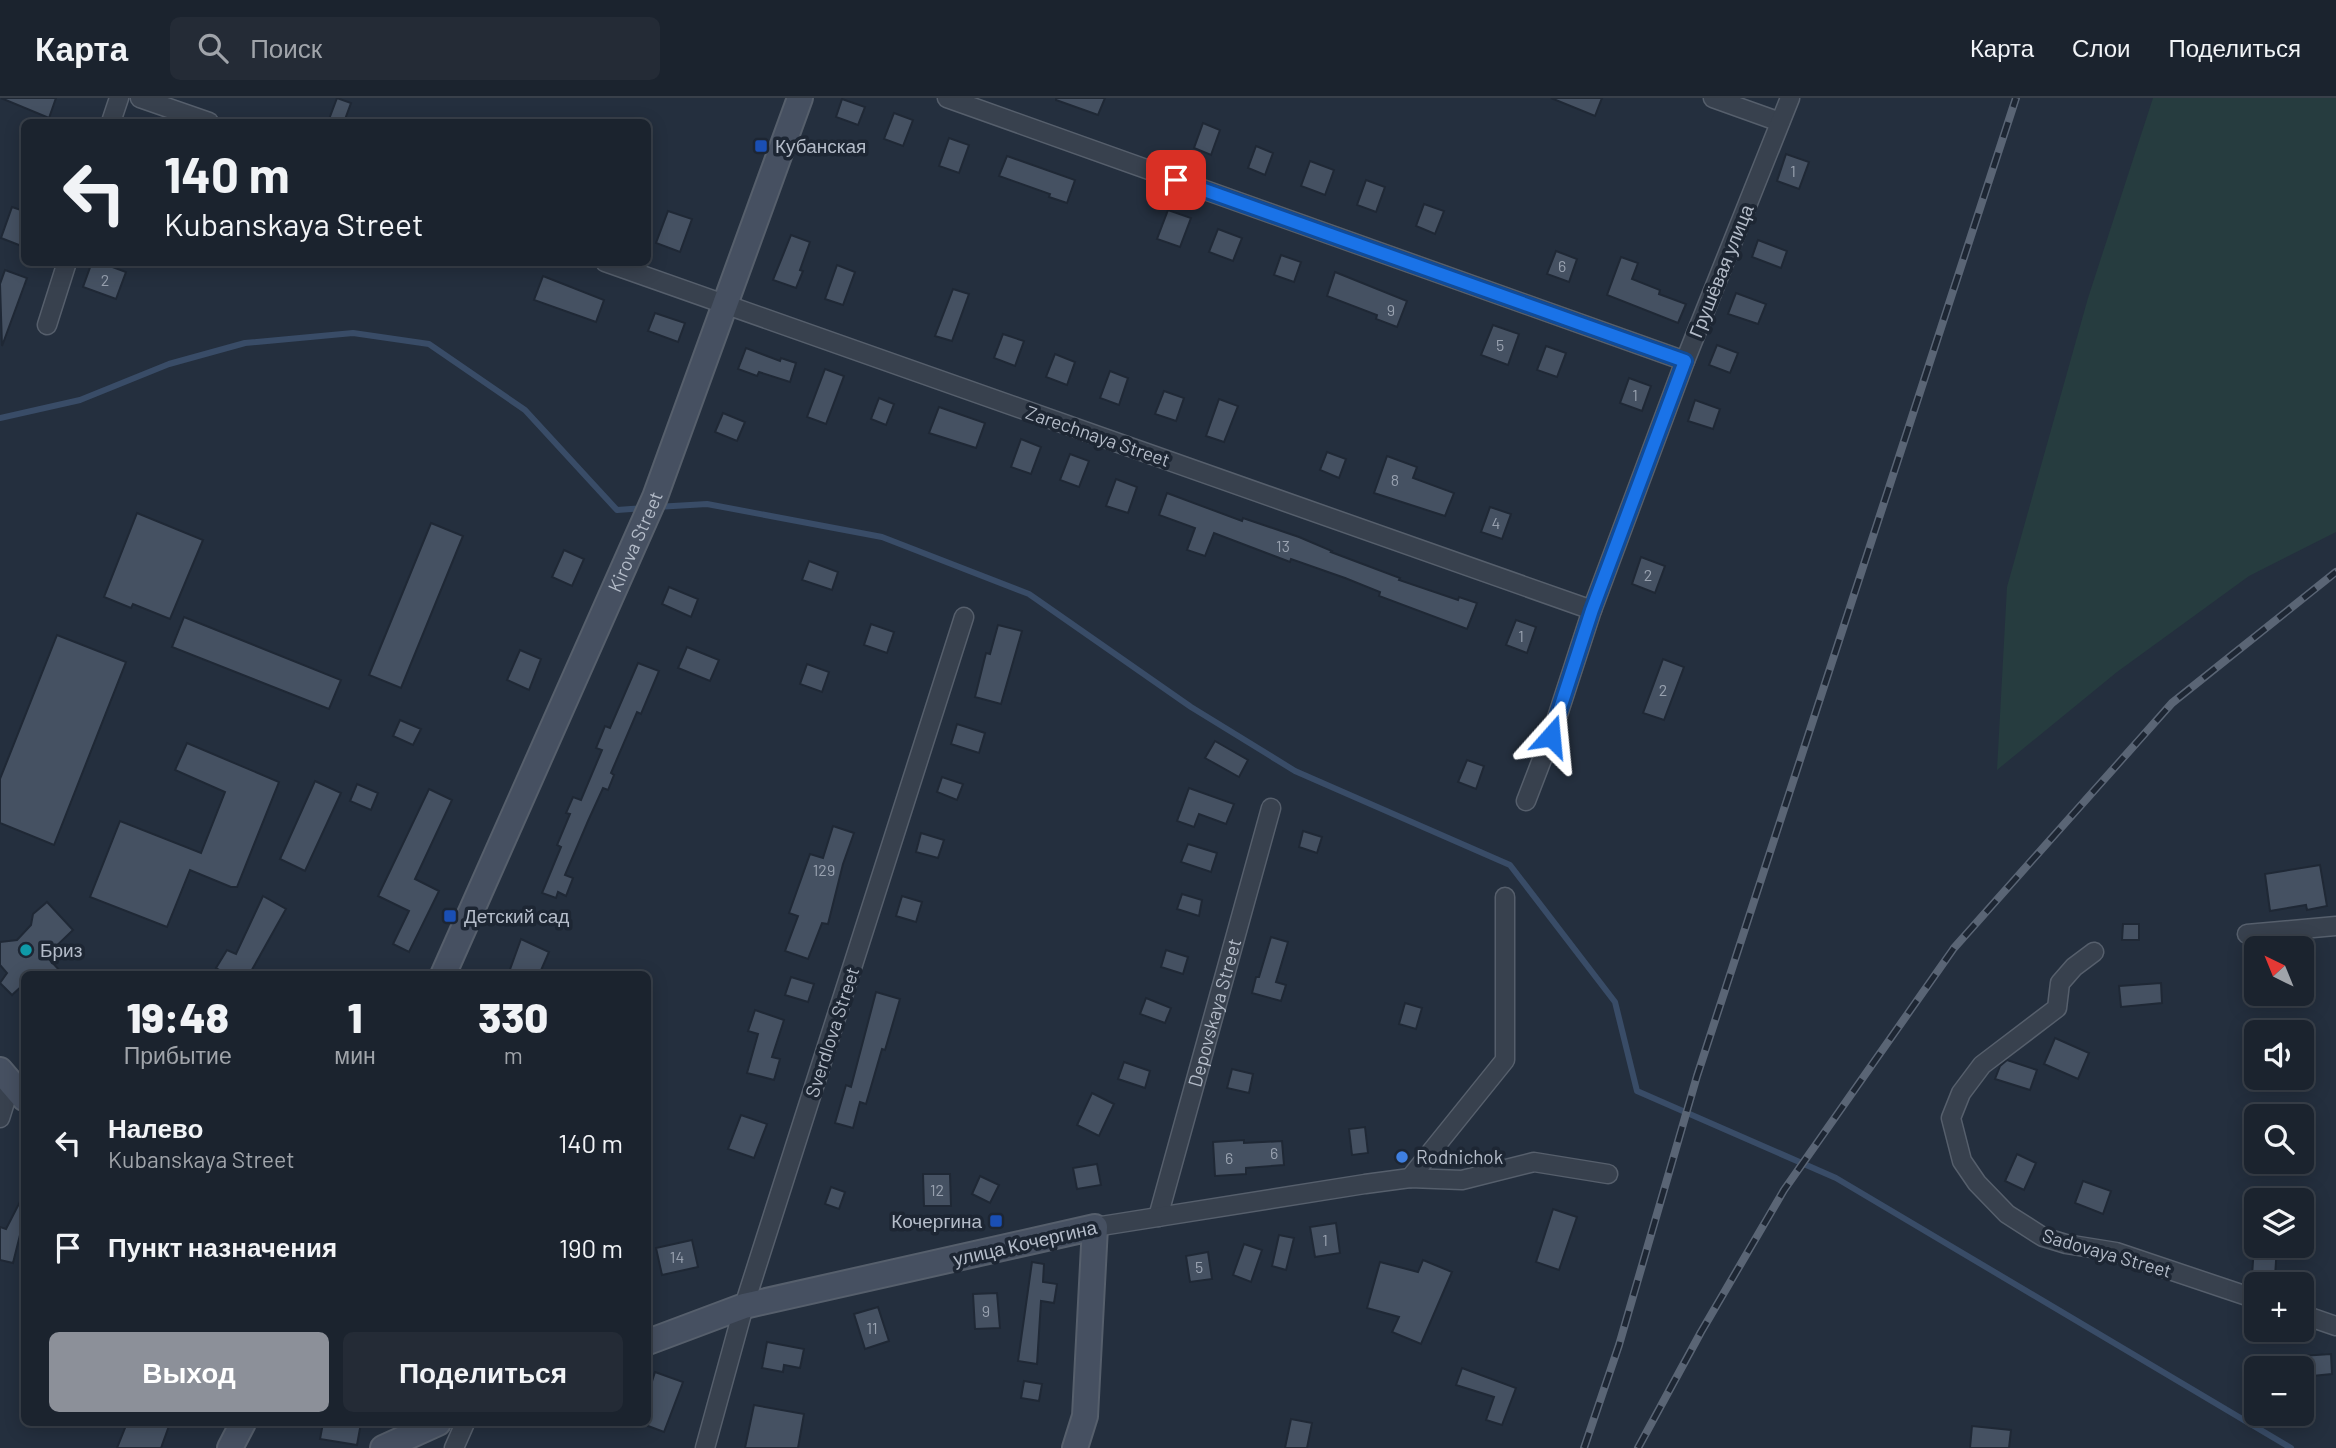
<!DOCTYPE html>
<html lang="ru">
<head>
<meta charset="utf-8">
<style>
  :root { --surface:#1b232e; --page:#242b36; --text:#f1f3f6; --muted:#a0a4aa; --line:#39404a; --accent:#8c9099 }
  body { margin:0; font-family:Barlow,sans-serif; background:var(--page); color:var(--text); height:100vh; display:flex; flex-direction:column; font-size:26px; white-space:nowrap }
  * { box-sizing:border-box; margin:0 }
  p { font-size:23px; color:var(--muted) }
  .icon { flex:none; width:38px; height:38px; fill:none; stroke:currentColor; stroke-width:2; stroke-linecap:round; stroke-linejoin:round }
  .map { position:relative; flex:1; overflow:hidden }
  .details { position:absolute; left:21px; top:873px; width:630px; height:455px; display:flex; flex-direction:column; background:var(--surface); border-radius:10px; box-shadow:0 4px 18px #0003,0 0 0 2px var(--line) }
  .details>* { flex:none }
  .guide { position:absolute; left:21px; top:21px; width:630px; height:147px; border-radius:10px; box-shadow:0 4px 18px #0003,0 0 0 2px var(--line); background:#1b232e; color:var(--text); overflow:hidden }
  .needle { width:46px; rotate:317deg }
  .controls { position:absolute; left:2244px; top:838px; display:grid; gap:14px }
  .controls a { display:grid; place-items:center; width:70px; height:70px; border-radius:10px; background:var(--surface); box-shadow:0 4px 18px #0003,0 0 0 2px var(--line); font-size:35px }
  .pin { position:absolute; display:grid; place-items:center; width:60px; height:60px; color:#fff; margin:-30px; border-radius:14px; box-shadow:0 4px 10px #0006 }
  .me { position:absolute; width:77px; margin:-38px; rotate:18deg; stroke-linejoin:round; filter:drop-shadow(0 0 5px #0008) }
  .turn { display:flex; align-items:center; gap:24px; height:147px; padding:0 28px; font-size:32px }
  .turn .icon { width:91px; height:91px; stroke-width:2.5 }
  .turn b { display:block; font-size:49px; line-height:60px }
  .eta { display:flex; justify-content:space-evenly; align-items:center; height:119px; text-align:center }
  .eta b { font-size:42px; font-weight:800; line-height:49px }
  .action { display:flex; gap:14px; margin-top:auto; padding:14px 28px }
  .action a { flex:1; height:80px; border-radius:10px; background:var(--accent); color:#fff; font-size:28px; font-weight:800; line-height:80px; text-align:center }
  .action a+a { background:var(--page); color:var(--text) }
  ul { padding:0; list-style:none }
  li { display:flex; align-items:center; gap:21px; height:105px; padding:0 28px }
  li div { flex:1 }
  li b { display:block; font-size:26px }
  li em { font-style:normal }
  header { display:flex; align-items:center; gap:42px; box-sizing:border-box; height:98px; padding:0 35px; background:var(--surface); border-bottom:2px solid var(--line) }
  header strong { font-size:33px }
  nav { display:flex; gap:38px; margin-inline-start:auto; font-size:24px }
  .search { width:490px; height:63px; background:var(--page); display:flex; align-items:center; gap:18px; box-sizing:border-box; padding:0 24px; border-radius:10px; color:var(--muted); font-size:26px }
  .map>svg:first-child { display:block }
  .green { fill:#263c3f }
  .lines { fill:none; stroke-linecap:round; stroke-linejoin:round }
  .stream { stroke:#394c67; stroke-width:6 }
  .building { fill:#455162; stroke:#1f2835; stroke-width:2 }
  .street-casing { stroke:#565f6c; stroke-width:21 }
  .secondary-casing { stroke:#565f6c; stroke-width:28 }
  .street { stroke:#38414e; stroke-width:18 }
  .secondary { stroke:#465061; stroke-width:24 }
  .rail-casing { stroke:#5a6575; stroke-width:8 }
  .rail { stroke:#1d2633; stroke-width:5; stroke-dasharray:16; stroke-linecap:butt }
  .route-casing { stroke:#114b97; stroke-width:18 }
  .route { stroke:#1a73e8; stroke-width:12 }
  .transit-dot { fill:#1a4fb4; stroke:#1d2633; stroke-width:2.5 }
  .culture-dot { fill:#0f9aa8; stroke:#1d2633; stroke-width:2.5 }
  .shop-dot { fill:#3f7fe0; stroke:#1d2633; stroke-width:2.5 }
  .labels { text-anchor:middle; stroke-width:7; stroke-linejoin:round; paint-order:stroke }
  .number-label { font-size:16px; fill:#98a1af }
  .poi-label { font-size:19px; fill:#b4bcc9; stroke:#1d2633; text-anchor:start }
  .street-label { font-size:19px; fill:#b4bcc9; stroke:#1d2633 }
</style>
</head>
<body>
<header>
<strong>Карта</strong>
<div class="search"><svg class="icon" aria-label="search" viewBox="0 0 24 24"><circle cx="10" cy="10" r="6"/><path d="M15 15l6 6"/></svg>Поиск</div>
<nav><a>Карта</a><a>Слои</a><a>Поделиться</a></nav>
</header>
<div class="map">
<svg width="2336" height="1350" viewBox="0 0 2336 1350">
  <rect width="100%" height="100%" fill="#242f3e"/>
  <path class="green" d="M2153,0H2336V434L2249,478L2117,574L1997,672L2007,489L2088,200Z"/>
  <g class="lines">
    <g class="stream">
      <path d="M0,320L80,302L169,266L245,245L353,235L429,246L525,312L617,412L645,410"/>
      <path d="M656,409L707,406L882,439L1029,496L1191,609L1295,673L1510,767L1615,904L1637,993L1836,1080L2291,1350"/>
    </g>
  </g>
  <g class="building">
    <path d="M1,0H56L49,20Z"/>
    <path d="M337,0L351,5L344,24H328Z"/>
    <path d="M1056,0H1105L1098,17L1056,2Z"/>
    <path d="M1551,0H1602L1595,18Z"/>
    <path d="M842,1L865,9L858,27L836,19Z"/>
    <path d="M894,15L913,22L903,48L884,41Z"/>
    <path d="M1203,25L1220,32L1211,57L1194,50Z"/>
    <path d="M949,40L969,47L959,75L939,68Z"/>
    <path d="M1256,48L1273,55L1265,77L1248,70Z"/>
    <path d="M1786,56L1809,64L1799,91L1777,83Z"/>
    <path d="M1007,58L1075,82L1067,105L1049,99L1050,96L999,78Z"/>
    <path d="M1310,63L1334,72L1325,97L1301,88Z"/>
    <path d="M1366,82L1385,89L1376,114L1357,107Z"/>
    <path d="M1424,106L1444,113L1435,136L1416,128Z"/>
    <path d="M12,109L24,113V149L1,140Z"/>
    <path d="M1168,112L1191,120L1180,149L1157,141Z"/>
    <path d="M668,113L692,121L680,154L656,145Z"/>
    <path d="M1218,131L1242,140L1233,163L1209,154Z"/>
    <path d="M791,137L810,144L800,172L803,173L796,190L773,182Z"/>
    <path d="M1758,142L1787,153L1781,170L1752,159Z"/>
    <path d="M1556,153L1577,161L1569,184L1547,176Z"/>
    <path d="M1281,157L1301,164L1294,184L1274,177Z"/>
    <path d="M1621,159L1638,165L1632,181L1660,192L1659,196L1686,206L1678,225L1607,197Z"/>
    <path d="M92,164H99L126,174L116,201L83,189Z"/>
    <path d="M837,167L855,174L843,207L825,201Z"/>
    <path d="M5,172L27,180L2,248L0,186Z"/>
    <path d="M1335,174L1407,203L1397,229L1376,221L1377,217L1327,198Z"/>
    <path d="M543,178L604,202L596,224L534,202Z"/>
    <path d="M953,191L969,196L952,243L935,238Z"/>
    <path d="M1736,195L1766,206L1758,226L1728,216Z"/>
    <path d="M655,215L685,225L678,244L648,233Z"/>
    <path d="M1493,227L1519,236L1508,267L1481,257Z"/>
    <path d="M1003,236L1024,243L1015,268L994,260Z"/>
    <path d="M1717,247L1738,255L1730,275L1709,267Z"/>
    <path d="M1546,248L1566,255L1557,279L1537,272Z"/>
    <path d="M746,250L780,263L781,260L796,265L790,284L759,274L757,278L738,271Z"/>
    <path d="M1055,256L1075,264L1067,287L1046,279Z"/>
    <path d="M825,271L844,278L826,326L807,319Z"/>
    <path d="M1110,273L1128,280L1119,307L1100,300Z"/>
    <path d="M1629,280L1651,288L1642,313L1620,305Z"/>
    <path d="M1164,293L1184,300L1176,323L1155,316Z"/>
    <path d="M879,300L894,306L886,327L871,321Z"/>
    <path d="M1219,301L1238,308L1224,344L1206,338Z"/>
    <path d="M1695,302L1720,311L1713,331L1688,323Z"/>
    <path d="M939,309L985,325L976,350L929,335Z"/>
    <path d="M723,315L745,324L737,343L715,334Z"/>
    <path d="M1021,341L1041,349L1031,376L1011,369Z"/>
    <path d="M1327,354L1346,361L1339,380L1320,372Z"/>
    <path d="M1070,356L1089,363L1079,389L1060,382Z"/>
    <path d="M1387,358L1417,369L1413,380L1454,395L1445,418L1374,395Z"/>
    <path d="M1116,381L1137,389L1128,415L1106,408Z"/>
    <path d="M1167,395L1242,423L1243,420L1299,439L1332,453L1331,454L1400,480L1399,482L1458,502L1459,499L1477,505L1467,531L1379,498L1380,494L1345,480L1291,461L1290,464L1214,435L1205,458L1187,452L1195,430L1159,417Z"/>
    <path d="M1490,409L1511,416L1502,441L1481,434Z"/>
    <path d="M137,415L203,442L170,521L133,506L131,510L104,499Z"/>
    <path d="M431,425L463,438L401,590L369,577Z"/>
    <path d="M564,452L584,461L572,488L552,479Z"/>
    <path d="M1641,459L1665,468L1655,495L1632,486Z"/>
    <path d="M809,463L838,474L832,492L802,482Z"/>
    <path d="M669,489L698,501L691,519L662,506Z"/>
    <path d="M184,519L341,582L329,611L172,549Z"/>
    <path d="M1516,522L1536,529L1527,555L1506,547Z"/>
    <path d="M871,526L894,534L887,555L864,547Z"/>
    <path d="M998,527L1022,533L1001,606L975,599L986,555L990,556Z"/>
    <path d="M57,537L126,564L54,747L0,725V681Z"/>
    <path d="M687,549L719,562L710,583L678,570Z"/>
    <path d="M520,552L541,561L529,592L507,582Z"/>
    <path d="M1663,561L1684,569L1664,622L1643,615Z"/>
    <path d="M638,565L659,573L641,616L637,614L611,675L614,677L608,692L603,690L588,723L565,777L573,780L566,798L558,794L556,800L542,795L561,749L557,747L570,716L566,715L573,699L581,702L602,652L596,650L605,628L610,630Z"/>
    <path d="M807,566L829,574L822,594L800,586Z"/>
    <path d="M400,622L421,631L413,647L393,638Z"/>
    <path d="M957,626L985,635L979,655L951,646Z"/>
    <path d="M1215,643L1248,662L1239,679L1205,660Z"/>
    <path d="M187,645L279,684L237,789H231L190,772L167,829L90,799L120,723L201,755L225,694L175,672Z"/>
    <path d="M1467,662L1484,668L1476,691L1458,684Z"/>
    <path d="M942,679L963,686L957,702L937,694Z"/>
    <path d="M315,683L341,695L305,773L280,761Z"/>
    <path d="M357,686L378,695L371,712L350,703Z"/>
    <path d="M1189,690L1234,706L1226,726L1199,716L1194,729L1177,723Z"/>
    <path d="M429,691L452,702L415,781L439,793L409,854L393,846L409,813L378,798Z"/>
    <path d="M833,728L854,735L843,766L828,826L822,825L808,861L785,853L798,818L789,815L810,756L823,760Z"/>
    <path d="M1303,733L1322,739L1317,755L1299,749Z"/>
    <path d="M921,735L944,742L938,760L916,754Z"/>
    <path d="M1188,746L1217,755L1211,774L1181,764Z"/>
    <path d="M2320,767L2327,808L2307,812L2306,807L2270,813L2265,776Z"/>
    <path d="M1182,796L1202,802L1199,818L1177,811Z"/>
    <path d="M263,798L286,811L249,877H228L216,870L227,852L236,856Z"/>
    <path d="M902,798L922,804L916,824L896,818Z"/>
    <path d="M47,804L73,832L46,858L64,877H24V886L12,897L0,885L7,875L0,867V844L17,842L31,827L33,816Z"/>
    <path d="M2123,826H2139V842H2122Z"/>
    <path d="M1271,839L1288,844L1276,884L1286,887L1281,903L1252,895L1256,879H1259Z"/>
    <path d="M521,841L549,854L539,877H508Z"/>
    <path d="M1166,852L1188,859L1183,876L1161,869Z"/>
    <path d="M791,879L814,886L808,904L785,897Z"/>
    <path d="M2161,885L2162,905L2121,909L2119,888Z"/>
    <path d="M876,894L900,901L885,952L882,951L866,1006L860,1004L853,1030L835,1025L846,987L851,989Z"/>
    <path d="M1146,900L1171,910L1165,925L1140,916Z"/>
    <path d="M1405,905L1422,910L1416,931L1399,926Z"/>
    <path d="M755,912L784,922L772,959L780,961L774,982L747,975L758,936L748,933Z"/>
    <path d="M2055,940L2089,955L2078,981L2044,966Z"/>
    <path d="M2007,962L2037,972L2030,992L1995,981L2000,968Z"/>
    <path d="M1124,964L1150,973L1145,990L1118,981Z"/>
    <path d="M1232,971L1253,976L1249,995L1227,990Z"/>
    <path d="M1092,995L1114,1006L1099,1038L1077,1027Z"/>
    <path d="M741,1017L767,1026L754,1060L728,1051Z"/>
    <path d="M1365,1029L1368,1055L1352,1057L1349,1031Z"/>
    <path d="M1244,1042V1045L1282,1043L1284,1067L1246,1070V1076L1215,1078L1213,1044Z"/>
    <path d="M2017,1056L2036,1065L2024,1092L2005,1083Z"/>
    <path d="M1097,1066L1101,1087L1077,1091L1073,1070Z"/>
    <path d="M923,1076H950L951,1108H924Z"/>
    <path d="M980,1078L999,1087L990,1105L972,1096Z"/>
    <path d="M2083,1083L2111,1093L2103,1116L2075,1105Z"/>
    <path d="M831,1089L845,1094L839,1111L825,1106Z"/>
    <path d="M24,1096V1121L13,1165L0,1162V1129L6,1131Z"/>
    <path d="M1553,1111L1577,1119L1559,1172L1536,1164Z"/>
    <path d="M1336,1125L1340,1155L1315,1159L1310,1129Z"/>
    <path d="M1279,1137L1294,1140L1286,1172L1272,1168Z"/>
    <path d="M692,1142L698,1169L662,1177L656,1150Z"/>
    <path d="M1244,1146L1262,1152L1251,1184L1233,1177Z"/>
    <path d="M2254,1148H2277L2275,1179L2252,1178Z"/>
    <path d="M1208,1154L1212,1181L1190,1184L1186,1158Z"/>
    <path d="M1423,1162L1452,1174L1421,1246L1392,1234L1399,1219L1367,1210L1380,1164L1418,1174Z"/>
    <path d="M1032,1164L1044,1166L1043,1184L1057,1186L1054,1205L1041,1203L1037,1266L1018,1263Z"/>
    <path d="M997,1195L1000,1230L975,1231L973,1196Z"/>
    <path d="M878,1209L889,1243L865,1251L854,1216Z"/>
    <path d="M767,1244L804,1251L800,1270L784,1267L783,1274L762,1270Z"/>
    <path d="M2331,1256L2332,1276L2302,1279L2301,1258Z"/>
    <path d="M1462,1270L1516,1290L1502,1327L1486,1322L1494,1299L1456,1287Z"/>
    <path d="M655,1274L683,1284L664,1334L648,1328V1296Z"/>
    <path d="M1024,1283L1042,1286L1039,1303L1021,1300Z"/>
    <path d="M754,1307L804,1316L798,1350H745Z"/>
    <path d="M1291,1321L1312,1325L1307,1350H1285Z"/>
    <path d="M127,1325H170L161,1350H117Z"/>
    <path d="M323,1325H361L357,1347L320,1341Z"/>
    <path d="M1972,1328L2011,1332L2009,1350H1970Z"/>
  </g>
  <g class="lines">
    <defs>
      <g id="street">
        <path d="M140,0L209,24"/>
        <path d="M947,0L1685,263"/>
        <path d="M1713,0L1780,24"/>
        <path d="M111,24L119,0"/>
        <path d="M605,164L1592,512"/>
        <path d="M47,227L67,164"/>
        <path d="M1526,703L1551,638L1592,512L1685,263L1790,0"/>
        <path d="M2247,836L2336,828"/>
        <path d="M2094,854L2074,869L2060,885L2057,910L1982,967L1961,995L1951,1020L1962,1063L1977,1085L2007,1116L2043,1139L2066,1146L2116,1154L2256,1201"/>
        <path d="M0,1020L11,985"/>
        <path d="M1410,1080L1505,962V799"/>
        <path id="s1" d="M1158,1119L1271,710"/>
        <path d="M1095,1129L1365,1086L1410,1080L1462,1082L1534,1064L1608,1076"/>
        <path d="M2301,1216L2336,1228"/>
        <path d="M454,1350L465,1325"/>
        <path d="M705,1350L744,1208L964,519"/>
      </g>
      <g id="secondary">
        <path id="s2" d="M443,877L655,399L800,0"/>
        <path d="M0,972L24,1000"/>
        <path d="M648,1244L744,1208L1095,1129L1085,1318L1075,1350"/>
        <path d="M230,1350L243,1325"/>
        <path d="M383,1350L438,1325"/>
      </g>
    </defs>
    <use href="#street" class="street-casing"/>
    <use href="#secondary" class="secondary-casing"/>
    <use href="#street" class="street"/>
    <use href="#secondary" class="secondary"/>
    <defs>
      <g id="rail">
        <path d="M1584,1350L1619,1247L1697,978L2016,0"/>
        <path d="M1638,1350L1701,1234L1784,1092L1954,850L2172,605L2336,474"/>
      </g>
    </defs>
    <use href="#rail" class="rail-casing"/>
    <use href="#rail" class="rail"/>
  </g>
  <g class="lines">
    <defs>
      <path id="route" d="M1176,82L1685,263L1592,512L1551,638"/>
    </defs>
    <use href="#route" class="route-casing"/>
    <use href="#route" class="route"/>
  </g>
  <g class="transit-dot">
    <rect x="754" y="41" width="14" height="14" rx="3.5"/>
    <rect x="443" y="811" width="14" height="14" rx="3.5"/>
    <rect x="989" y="1116" width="14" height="14" rx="3.5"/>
  </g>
  <circle class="culture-dot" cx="26" cy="852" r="7"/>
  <circle class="shop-dot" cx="1402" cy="1059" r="7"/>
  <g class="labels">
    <g class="number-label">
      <text x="1793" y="79">1</text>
      <text x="1562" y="174">6</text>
      <text x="105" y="188">2</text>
      <text x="1391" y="218">9</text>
      <text x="1500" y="253">5</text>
      <text x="1635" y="303">1</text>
      <text x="1395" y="388">8</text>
      <text x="1496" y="431">4</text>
      <text x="1283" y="454">13</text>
      <text x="1648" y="483">2</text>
      <text x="1521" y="544">1</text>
      <text x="1663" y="598">2</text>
      <text x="824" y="778">129</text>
      <text x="1274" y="1061">6</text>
      <text x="1229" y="1066">6</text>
      <text x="937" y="1098">12</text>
      <text x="1325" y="1148">1</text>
      <text x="677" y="1165">14</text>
      <text x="1199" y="1175">5</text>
      <text x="986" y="1219">9</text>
      <text x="872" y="1236">11</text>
    </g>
    <g class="poi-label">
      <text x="775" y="55">Кубанская</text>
      <text x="464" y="825">Детский сад</text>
      <text x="40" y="859">Бриз</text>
      <text x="1416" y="1066">Rodnichok</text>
      <text x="982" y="1130" text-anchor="end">Кочергина</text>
    </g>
    <g class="street-label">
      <text transform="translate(1721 173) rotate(-68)" y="7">Грушёвая улица</text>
      <text transform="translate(1098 338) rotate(19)" y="7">Zarechnaya Street</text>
      <text dy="7" stroke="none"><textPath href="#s2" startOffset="474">Kirova Street</textPath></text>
      <text dy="7" stroke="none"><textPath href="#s1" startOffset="212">Depovskaya Street</textPath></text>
      <text transform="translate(832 934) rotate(-72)" y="7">Sverdlova Street</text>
      <text transform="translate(1025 1145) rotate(-13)" y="7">улица Кочергина</text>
      <text transform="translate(2107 1155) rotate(16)" y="7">Sadovaya Street</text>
    </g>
  </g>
</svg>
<div class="controls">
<a><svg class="needle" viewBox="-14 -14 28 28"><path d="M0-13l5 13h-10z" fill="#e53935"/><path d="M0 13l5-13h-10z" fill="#a0a4aa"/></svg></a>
<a><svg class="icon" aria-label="sound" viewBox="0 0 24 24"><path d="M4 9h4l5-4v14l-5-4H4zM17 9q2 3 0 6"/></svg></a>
<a><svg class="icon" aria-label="search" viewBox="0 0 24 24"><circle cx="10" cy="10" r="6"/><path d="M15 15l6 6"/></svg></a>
<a><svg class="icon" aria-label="layers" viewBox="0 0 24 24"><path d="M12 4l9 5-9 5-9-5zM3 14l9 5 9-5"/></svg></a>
<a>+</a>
<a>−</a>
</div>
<div class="pin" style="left:1176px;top:82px;background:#d93025"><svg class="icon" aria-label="arrive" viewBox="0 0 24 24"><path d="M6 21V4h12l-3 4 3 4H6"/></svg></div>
<svg class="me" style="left:1551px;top:638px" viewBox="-20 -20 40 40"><path d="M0-17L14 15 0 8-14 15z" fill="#1a73e8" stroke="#fff" stroke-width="4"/></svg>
<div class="guide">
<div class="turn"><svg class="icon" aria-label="left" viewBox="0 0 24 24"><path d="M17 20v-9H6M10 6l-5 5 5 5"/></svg><div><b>140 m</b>Kubanskaya Street</div></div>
</div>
<section class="details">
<div class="eta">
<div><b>19:48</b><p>Прибытие</p></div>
<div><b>1</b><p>мин</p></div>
<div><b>330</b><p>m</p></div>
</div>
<ul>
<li><svg class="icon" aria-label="left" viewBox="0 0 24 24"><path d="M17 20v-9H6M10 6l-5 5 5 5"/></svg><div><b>Налево</b><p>Kubanskaya Street</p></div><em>140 m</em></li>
<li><svg class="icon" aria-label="arrive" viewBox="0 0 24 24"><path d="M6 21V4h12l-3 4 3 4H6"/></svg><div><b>Пункт назначения</b></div><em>190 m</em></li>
</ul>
<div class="action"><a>Выход</a><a>Поделиться</a></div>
</section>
</div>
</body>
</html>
